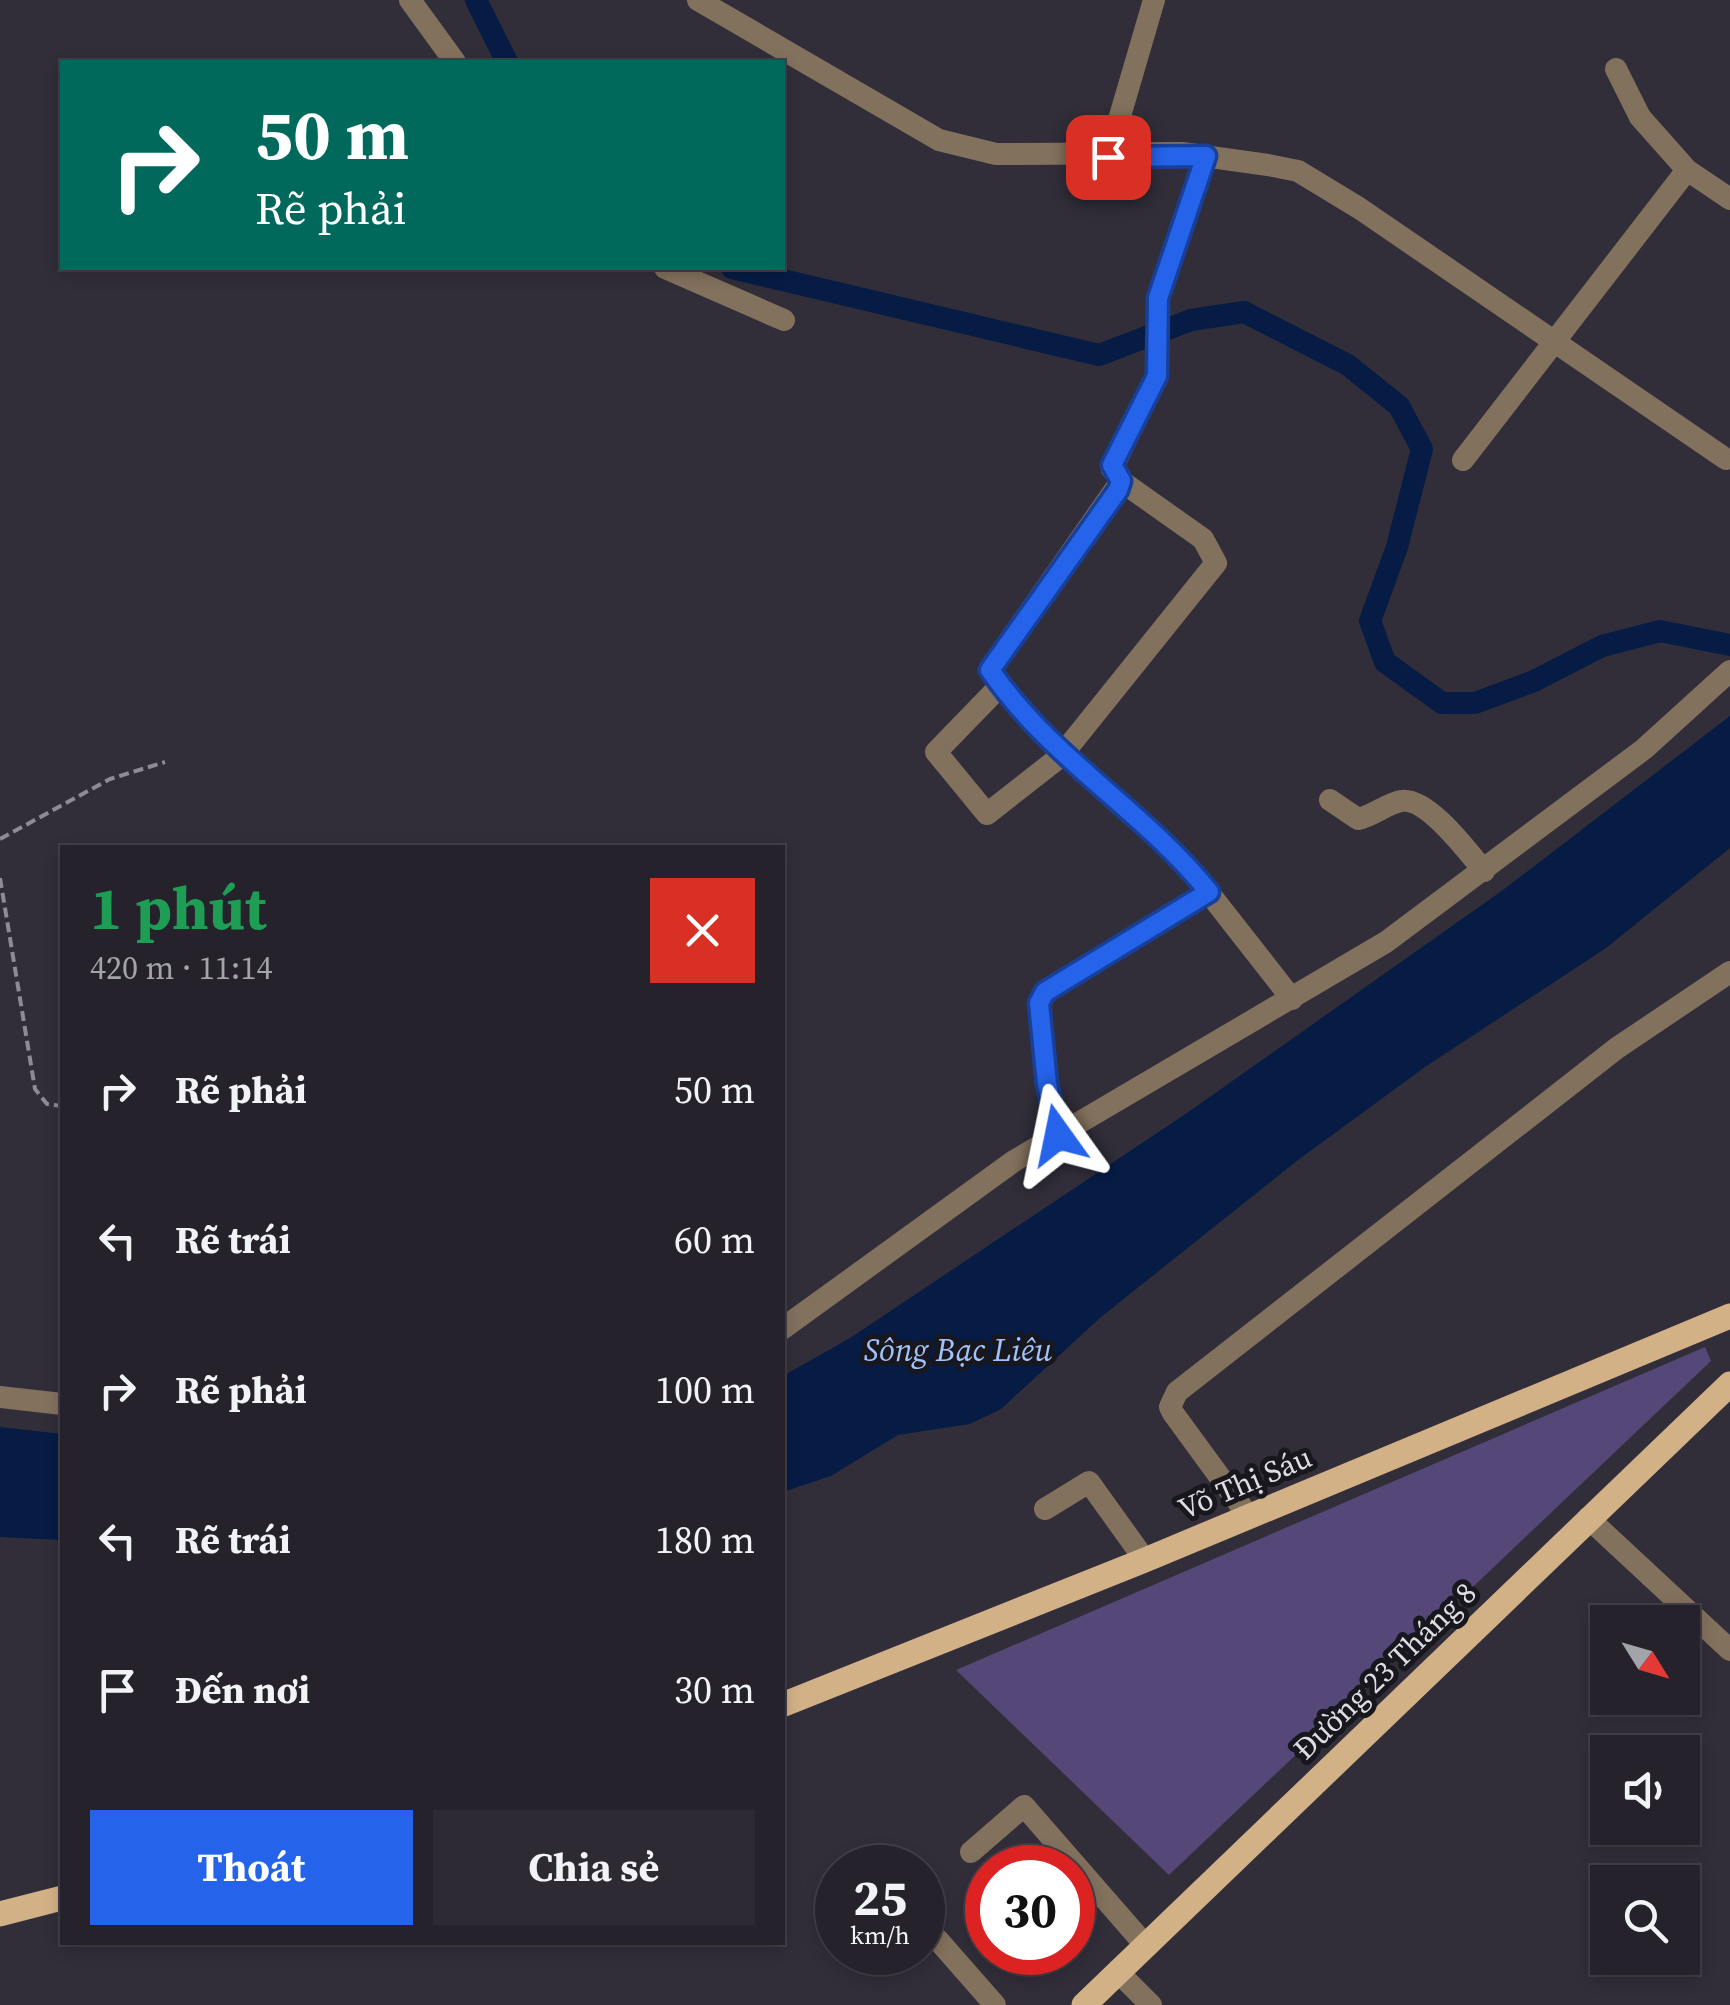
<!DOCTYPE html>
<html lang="vi">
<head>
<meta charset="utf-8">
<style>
  :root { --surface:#25222c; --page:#2d2a34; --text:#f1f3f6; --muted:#a3a4a9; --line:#423f48; --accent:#2563eb }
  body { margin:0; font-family:"Source Serif 4",serif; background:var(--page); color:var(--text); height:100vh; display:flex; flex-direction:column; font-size:38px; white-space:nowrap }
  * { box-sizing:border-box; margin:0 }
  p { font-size:32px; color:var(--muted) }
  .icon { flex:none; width:55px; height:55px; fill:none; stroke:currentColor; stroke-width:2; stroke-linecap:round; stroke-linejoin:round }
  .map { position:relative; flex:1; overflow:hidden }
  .sheet { position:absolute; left:60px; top:845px; width:725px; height:1100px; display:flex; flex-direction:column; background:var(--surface); border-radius:0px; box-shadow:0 5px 15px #0003,0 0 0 2px var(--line) }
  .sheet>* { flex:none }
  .banner { position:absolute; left:60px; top:60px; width:725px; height:210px; border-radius:0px; box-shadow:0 5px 15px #0003,0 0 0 2px var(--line); background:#00695c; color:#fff; overflow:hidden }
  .needle { width:65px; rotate:127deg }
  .controls { position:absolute; left:1590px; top:1605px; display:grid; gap:20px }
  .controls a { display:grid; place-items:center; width:110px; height:110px; border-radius:0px; background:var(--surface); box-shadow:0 5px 15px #0003,0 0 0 2px var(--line); font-size:50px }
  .speed { position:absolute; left:815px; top:1845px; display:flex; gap:20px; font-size:50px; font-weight:700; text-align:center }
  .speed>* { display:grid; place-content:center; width:130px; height:130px; border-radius:50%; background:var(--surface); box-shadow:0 5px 15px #0003,0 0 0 2px var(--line); line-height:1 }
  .speed small { font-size:25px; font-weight:400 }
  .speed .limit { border:15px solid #d22; background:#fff; color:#111 }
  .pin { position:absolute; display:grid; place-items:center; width:85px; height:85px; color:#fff; margin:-42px; border-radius:20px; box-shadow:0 5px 15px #0006 }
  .me { position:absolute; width:110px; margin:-55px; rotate:348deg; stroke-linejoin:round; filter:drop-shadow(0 0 8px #0008) }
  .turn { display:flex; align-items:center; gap:35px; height:210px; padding:0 30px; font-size:45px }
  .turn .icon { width:130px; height:130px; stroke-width:2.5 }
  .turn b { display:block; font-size:70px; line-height:85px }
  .round { display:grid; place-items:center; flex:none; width:105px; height:105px; border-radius:0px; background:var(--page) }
  .overview { display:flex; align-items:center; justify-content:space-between; height:170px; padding:0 30px }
  h1 { font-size:60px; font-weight:700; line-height:75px; color:#1e9e55 }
  .cta { display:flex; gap:20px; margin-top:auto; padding:20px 30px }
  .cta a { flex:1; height:115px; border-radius:0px; background:var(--accent); color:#fff; font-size:40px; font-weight:700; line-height:115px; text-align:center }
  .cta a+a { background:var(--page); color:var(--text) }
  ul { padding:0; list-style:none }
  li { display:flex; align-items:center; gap:30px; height:150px; padding:0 30px }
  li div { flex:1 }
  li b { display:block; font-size:38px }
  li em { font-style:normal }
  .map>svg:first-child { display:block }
  .green { fill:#554879 }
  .water { fill:#061c44 }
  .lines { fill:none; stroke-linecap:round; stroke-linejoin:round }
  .canal { stroke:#061c44; stroke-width:22 }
  .path { stroke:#8d8b95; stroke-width:4; stroke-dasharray:10 5; stroke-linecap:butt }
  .minor { stroke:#82715d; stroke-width:22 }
  .major { stroke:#d3b187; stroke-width:25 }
  .route-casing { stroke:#184099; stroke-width:25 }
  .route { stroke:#2563eb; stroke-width:18 }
  .labels { text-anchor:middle; stroke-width:10; stroke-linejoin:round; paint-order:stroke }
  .street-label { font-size:30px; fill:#dedde5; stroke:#18171d }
  .water-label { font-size:32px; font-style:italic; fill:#a1c2fb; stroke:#18171d }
</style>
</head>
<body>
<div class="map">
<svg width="1730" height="2005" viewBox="0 0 1730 2005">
  <rect width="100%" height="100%" fill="#312e3a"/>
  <path class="green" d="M1705,1347L1711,1361L1169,1875L956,1670Z"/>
  <g class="water">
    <path d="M1730,716V848L1606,948L1425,1067L1298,1160L1101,1317L1001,1409L970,1424L898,1435L831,1476L783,1492V1376L850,1338L1187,1113L1503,890Z"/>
    <path d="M0,1427L62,1434V1540L0,1537Z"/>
  </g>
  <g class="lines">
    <g class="canal">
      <path d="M476,0L507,62"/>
      <path d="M732,268L1099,355L1191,320L1244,312L1348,365L1399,406L1422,449L1397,547L1370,621L1385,662L1442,703H1475L1534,681L1602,646L1660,631L1730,645"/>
    </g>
    <g class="path">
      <path d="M0,839L110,779L165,762"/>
      <path d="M0,878L35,1089L47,1104L62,1106"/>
    </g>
    <g class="minor">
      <path d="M410,0L455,62"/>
      <path d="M698,0L939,140L996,154L1182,153L1268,165L1298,171L1359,208L1726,459"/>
      <path d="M1616,69L1640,117L1687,170"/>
      <path d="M1108,157L1154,0"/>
      <path d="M665,268L784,320"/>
      <path d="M1463,460L1687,170L1730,199"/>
      <path d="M1121,481L989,670C1052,760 1142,809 1209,893"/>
      <path d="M1000,686L936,752L987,814L1061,756L1216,563L1203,539L1121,481L1112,469L1157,376L1158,298L1206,156"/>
      <path d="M1330,800L1358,819C1373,816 1386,804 1401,801C1427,796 1469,853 1484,871"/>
      <path d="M1058,1135L1047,1084L1039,1003L1045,991L1209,893L1292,999"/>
      <path d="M782,1329L1014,1161L1386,942L1644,749L1730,671"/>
      <path d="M0,1397L62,1404"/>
      <path d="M1045,1509L1089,1482L1145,1560"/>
      <path d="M1249,1517L1173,1413L1170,1407L1177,1392L1617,1048L1730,972"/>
      <path d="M1588,1518L1730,1650"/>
      <path d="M971,1852L1024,1806L1146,1946"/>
      <path d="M938,1940L995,2005"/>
      <path d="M1118,1972L1151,2005"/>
    </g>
    <g class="major">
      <path d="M782,1705L1145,1560L1730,1316"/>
      <path d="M0,1914L62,1898"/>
      <path d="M1084,2005L1730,1384"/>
    </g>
  </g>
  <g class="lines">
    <defs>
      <path id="route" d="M1058,1135L1047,1084L1039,1003L1045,992L1209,892C1142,809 1052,760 990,670L1118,490L1121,481L1112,465L1157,376L1158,298L1206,156L1108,157"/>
    </defs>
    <use href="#route" class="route-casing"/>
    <use href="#route" class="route"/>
  </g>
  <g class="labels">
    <g class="street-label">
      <text transform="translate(1245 1483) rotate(-23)" y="10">Võ Thị Sáu</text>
      <text transform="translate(1385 1671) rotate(-44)" y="10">Đường 23 Tháng 8</text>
    </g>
    <g class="water-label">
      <text x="958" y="1361">Sông Bạc Liêu</text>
    </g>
  </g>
</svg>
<div class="controls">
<a><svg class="needle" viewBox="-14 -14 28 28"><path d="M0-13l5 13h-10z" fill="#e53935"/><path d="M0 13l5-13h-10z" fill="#a3a4a9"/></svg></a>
<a><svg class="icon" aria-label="sound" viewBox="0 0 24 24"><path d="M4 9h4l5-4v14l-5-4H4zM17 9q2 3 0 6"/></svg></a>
<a><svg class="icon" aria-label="search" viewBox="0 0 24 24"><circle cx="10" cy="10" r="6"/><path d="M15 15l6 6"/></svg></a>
</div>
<div class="speed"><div>25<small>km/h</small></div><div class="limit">30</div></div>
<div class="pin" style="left:1108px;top:157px;background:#d93025"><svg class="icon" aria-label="arrive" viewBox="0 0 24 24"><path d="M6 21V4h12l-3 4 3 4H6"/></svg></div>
<svg class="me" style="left:1058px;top:1135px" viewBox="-20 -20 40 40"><path d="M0-17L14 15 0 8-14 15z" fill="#2563eb" stroke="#fff" stroke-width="4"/></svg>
<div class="banner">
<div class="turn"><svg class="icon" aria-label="right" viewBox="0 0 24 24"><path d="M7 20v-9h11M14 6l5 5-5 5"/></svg><div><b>50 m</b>Rẽ phải</div></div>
</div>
<section class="sheet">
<div class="overview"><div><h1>1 phút</h1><p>420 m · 11:14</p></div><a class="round" style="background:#d93025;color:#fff"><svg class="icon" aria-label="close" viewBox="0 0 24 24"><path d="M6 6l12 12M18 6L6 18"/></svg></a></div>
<ul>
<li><svg class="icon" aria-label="right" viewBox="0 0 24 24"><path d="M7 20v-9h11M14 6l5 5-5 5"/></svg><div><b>Rẽ phải</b></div><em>50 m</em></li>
<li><svg class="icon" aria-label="left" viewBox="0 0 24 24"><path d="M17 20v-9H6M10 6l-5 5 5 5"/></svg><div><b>Rẽ trái</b></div><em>60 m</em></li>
<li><svg class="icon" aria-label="right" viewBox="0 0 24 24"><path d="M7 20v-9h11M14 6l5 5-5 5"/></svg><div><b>Rẽ phải</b></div><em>100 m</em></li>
<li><svg class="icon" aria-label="left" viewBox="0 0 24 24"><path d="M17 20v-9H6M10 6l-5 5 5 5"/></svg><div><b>Rẽ trái</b></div><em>180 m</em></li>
<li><svg class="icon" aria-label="arrive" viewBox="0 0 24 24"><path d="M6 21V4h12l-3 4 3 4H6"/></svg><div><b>Đến nơi</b></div><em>30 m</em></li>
</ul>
<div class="cta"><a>Thoát</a><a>Chia sẻ</a></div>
</section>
</div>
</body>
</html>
